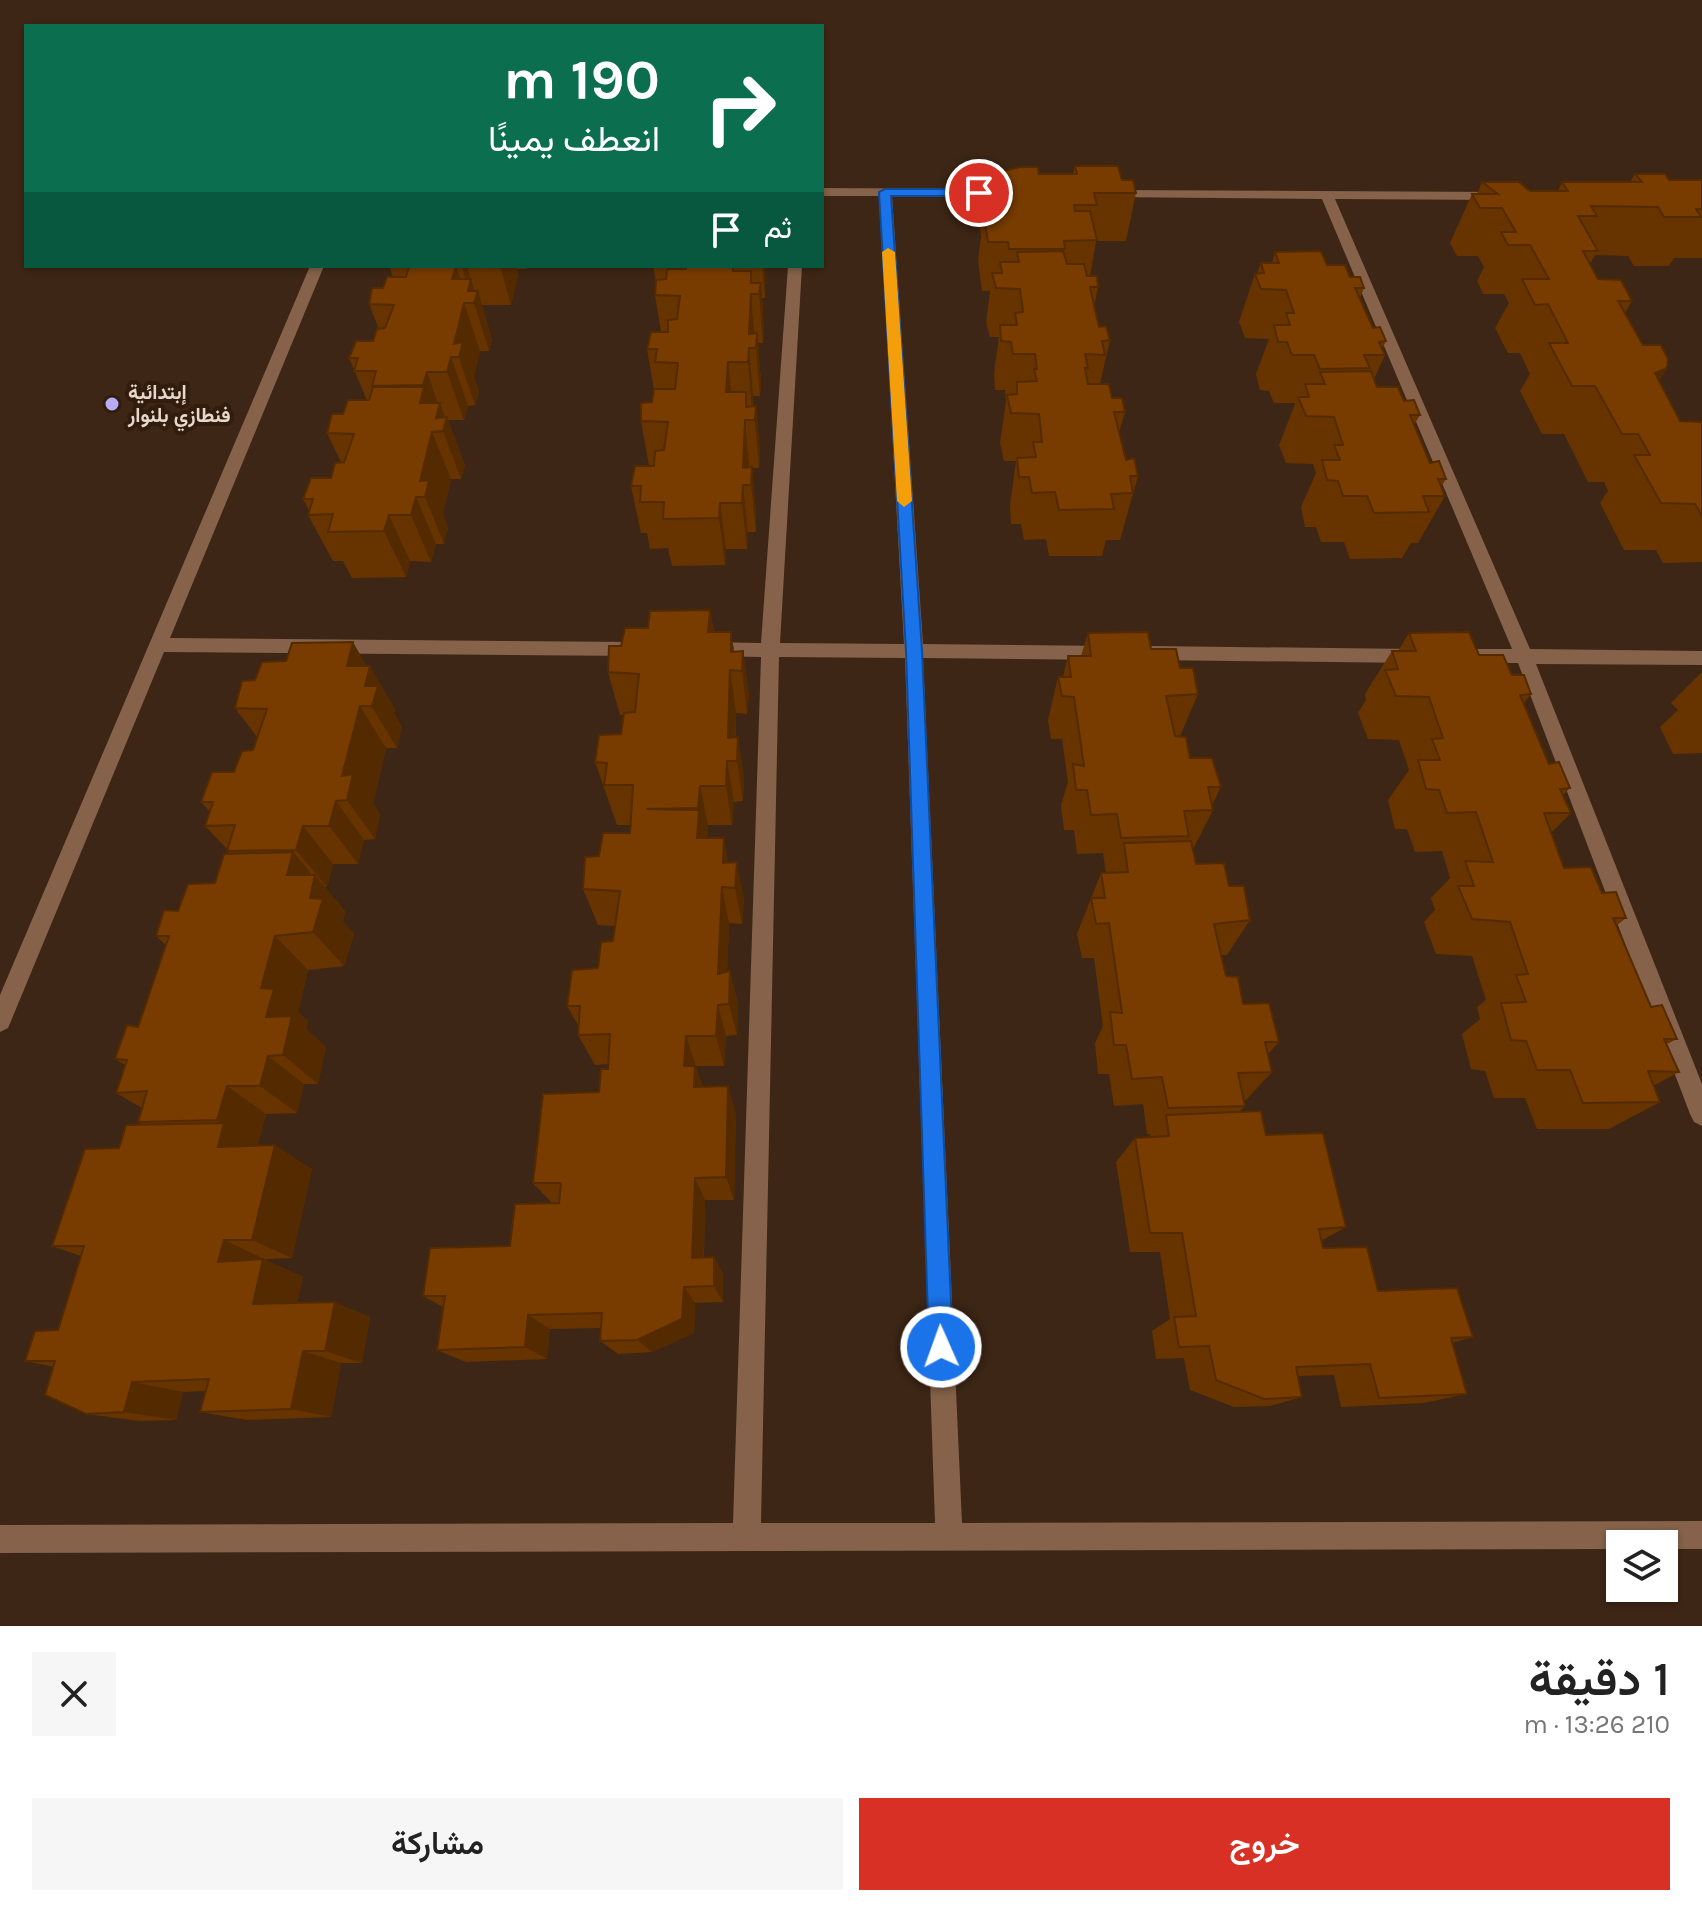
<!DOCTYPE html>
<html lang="ar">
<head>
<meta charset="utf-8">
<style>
  :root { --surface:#fff; --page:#f6f6f6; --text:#222; --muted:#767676; --accent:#d93025 }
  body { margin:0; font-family:Karla,Vazirmatn,sans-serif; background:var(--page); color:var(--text); direction:rtl; height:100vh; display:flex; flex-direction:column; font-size:30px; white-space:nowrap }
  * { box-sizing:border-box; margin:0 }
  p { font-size:26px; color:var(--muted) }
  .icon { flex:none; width:44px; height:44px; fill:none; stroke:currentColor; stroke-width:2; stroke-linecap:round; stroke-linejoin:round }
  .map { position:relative; height:1626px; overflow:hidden; direction:ltr }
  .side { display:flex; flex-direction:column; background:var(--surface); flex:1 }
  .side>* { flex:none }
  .banner { position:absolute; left:24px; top:24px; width:800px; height:244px; border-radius:0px; box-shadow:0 2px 6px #0004; direction:rtl; background:#0b6e4f; color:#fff; overflow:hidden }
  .buttons { position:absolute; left:1606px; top:1530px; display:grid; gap:16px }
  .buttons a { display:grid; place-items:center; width:72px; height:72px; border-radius:0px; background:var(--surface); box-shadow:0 2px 6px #0004; font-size:40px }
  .pin { position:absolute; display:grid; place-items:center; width:68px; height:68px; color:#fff; margin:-34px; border:4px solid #fff; border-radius:50%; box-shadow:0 2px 8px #0007 }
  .me { position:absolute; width:88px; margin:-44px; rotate:358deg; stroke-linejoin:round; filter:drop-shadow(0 0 6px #0008) }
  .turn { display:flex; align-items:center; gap:28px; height:168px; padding:0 32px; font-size:36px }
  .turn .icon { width:104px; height:104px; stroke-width:2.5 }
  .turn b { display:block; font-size:56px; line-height:68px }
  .then { display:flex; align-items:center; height:76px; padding:0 32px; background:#0003; gap:16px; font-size:30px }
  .round { display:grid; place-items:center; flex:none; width:84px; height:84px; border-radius:0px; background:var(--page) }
  .headline { display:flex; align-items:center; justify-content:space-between; height:136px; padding:0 32px }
  h1 { font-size:48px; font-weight:600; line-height:60px }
  .button { display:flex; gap:16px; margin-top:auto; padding:16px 32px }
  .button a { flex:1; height:92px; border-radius:0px; background:var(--accent); color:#fff; font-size:32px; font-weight:600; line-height:92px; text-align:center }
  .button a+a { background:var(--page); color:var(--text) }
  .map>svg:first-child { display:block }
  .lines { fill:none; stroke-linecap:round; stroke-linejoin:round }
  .minor { fill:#856249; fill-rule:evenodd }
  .wall { fill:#673400 }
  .shaded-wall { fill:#542a00 }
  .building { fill:#783c00; stroke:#542a00; stroke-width:2 }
  .route { fill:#1a73e8; stroke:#114b97; stroke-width:2 }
  .slow { fill:#f59e0b }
  .poi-dot { fill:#b6acf8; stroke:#321c0c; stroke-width:3 }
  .labels { text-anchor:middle; stroke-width:8; stroke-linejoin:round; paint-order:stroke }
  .far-poi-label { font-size:20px; font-weight:bold; fill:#e7d8cd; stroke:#321c0c; text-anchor:start }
</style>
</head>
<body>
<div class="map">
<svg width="1702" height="1626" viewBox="0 0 1702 1626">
  <rect width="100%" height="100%" fill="#3d2615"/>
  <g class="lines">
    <g class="minor">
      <path d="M822,188L1010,189L1017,193L1010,197L892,196L923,644L1110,646L1119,653L1110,660L923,658L962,1523L1702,1521V1549H1664V1544H1620V1549L0,1553V1525L733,1523L761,657L706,656L697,649L706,642L761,643L788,266H802L780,643L904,644L879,196H822ZM779,657L905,658L935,1523H761Z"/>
      <path d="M1110,190L1498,192L1505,196L1498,200L1335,199L1530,649L1702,651V665L1536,664L1702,1084V1126L1694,1122L1690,1114L1518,663H1478L1469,656L1478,649H1512L1322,199L1105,197V191Z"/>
      <path d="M310,266H324L170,638L634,642L643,649L634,656L164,652L11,1021L8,1028L0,1032V995Z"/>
      <path d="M1150,646L1414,649L1423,656L1414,663L1150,660L1141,653Z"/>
    </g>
  </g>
  <g class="wall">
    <path d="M1075,166L1122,180L1136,193L1126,241H1096L1090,276L1098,287L1094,307L1099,327L1110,340L1100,384L1125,412L1119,433L1126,460L1138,476L1120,540H1106L1102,556H1049L1046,539L1024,540L1021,524H1011L1010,505L1016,461H1004L1000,443L1006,401L1005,390H995L994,373L999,337H990L986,322L990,291H982L978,261L981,237L980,229L984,181L998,180L999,172L1039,174H1073Z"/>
    <path d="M1635,174L1669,180H1702V258H1674L1669,266H1634L1628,256L1595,255L1590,264L1598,279L1632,301L1625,313L1643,345L1667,368L1659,380L1680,421L1702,422V562L1663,563L1656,550H1624L1600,503L1608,491L1604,482H1588L1564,434H1542L1520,391L1530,374L1520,353H1508L1495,328L1509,303L1504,294H1483L1477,281L1484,267L1478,256H1457L1450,243L1472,194H1477L1482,182L1530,191H1558L1562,182H1630Z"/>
    <path d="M1275,252L1327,265L1350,277L1364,288L1360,298L1373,328L1386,341L1382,350L1385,355L1374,379L1377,387L1404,401L1420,415L1414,425L1430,463L1446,479L1441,487L1445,496L1418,543H1411L1402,558L1350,559L1344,542H1321L1316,527H1305L1301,507L1316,473L1313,464L1286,463L1279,445L1295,404V403H1274L1269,391L1260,390L1256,374L1269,339L1245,338L1239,322L1255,274H1257L1261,263H1272Z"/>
    <path d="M389,266H528L527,269H517L518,275L511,305H482L492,340L489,351H480L474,377L479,391L475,405L468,406L464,420H448L465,465L461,479H451L443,514L448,527L444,544H436L431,562L410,561L406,577L352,578L343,561H333L308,515L309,510L303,499L331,478L341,462L327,433L343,414L367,400L349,358L373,341L379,329L369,304L393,277Z"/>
    <path d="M653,266H765V298H762L764,331L763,343H758L761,382L760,396H753V406H756L760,454L759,468H752L756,514V532H748L747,549H726L725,565L672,566L668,548L650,549L647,533H641L631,486L649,466L641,421L652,402L654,390L647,349L661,332L655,295L656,282Z"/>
    <path d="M710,610L714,632H731L734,651H743L749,695L747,714L736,713V737H738L744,778L743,801L734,802L732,825H708L707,838L729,863L744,899L742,924L729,923L727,972L730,971L738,1004L737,1035L726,1036L724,1066H696V1068L703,1087L736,1113L734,1200H705L704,1257H714L723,1274V1302L695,1303L694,1333L652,1352L618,1354L600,1341L601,1328L550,1329L547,1359L466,1362L437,1350L443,1307L423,1296L510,1246L552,1203L533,1183L599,1092L608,1069V1064L595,1065L578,1035L579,1027L567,1006L598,968L613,941L615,926L598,925L583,889L599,856L630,833V825H617L595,762L621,734L624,715H620L608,672L621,646L648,628Z"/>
    <path d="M1088,633L1151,649L1180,668L1198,694L1180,736L1190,758L1221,787L1212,805L1213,810L1193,849L1196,864L1229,886L1250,920L1227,955H1221L1226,976L1243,1004L1279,1042L1268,1054L1272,1072L1246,1100H1243L1245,1106L1239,1112L1266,1135L1346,1227L1321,1241L1323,1248L1378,1291L1473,1337L1452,1343L1467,1394L1423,1403L1341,1407L1334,1375L1298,1376L1302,1397L1270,1406L1234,1407L1190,1390L1184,1358L1156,1359L1152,1331L1170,1319L1160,1252H1130L1116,1162L1135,1138L1148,1137L1151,1134H1147L1143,1104L1114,1106L1109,1074H1098L1095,1043L1103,1026L1094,958H1082L1077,934L1101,873H1106L1103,853L1077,854L1074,830H1064L1061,805L1068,782L1062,739H1051L1048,720L1058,677H1063L1068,656H1081Z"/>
    <path d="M1409,633L1479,655L1512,675L1531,694L1524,703L1549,764L1570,788L1563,795L1571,813L1551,833L1564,868L1602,893L1626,918L1616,926L1651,1007L1677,1039L1667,1044L1679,1072L1653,1086L1660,1102L1609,1129H1537L1525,1098H1494L1485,1071L1471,1069L1462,1034L1480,1019L1477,1007L1486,1000L1472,956L1436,954L1424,922L1435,910L1431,898L1450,878L1442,851L1415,852L1407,829H1395L1388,800L1409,770L1399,740L1368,739L1358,713L1366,700L1365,694L1392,651H1398Z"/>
    <path d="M367,666L395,709L394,713L402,728L397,748H386L373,804L380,814L375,839L364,840L358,864H333L327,887H325L345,911L343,922L354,934L344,966L308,970L298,1012L308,1021L306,1029L326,1047L318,1084H304L297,1113L266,1114L258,1144L312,1169L292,1258L266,1259L265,1260L303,1277L297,1303L370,1317L362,1363H341L331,1417L247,1420L200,1412L206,1391L183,1392L176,1420L140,1421L86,1414L54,1367L25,1361L58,1330L81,1256L52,1246L119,1148L143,1125L138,1122L142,1108L116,1093L125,1065L115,1059L138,1027L166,945L156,936L178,911L215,883L229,854L227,849L205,826L210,812L201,802L234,772L253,750L257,737L235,708L255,680Z"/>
    <path d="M1702,672V753L1673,754L1660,727L1678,710L1671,703Z"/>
  </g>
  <g class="shaded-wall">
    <path d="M456,266L468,303H464L480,351L474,377L479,391L475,405L454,344L452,279Z"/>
    <path d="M462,266H467L476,296L478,291L492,340L489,351L474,303L468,291V288Z"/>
    <path d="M500,266H516L518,275L511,305Z"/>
    <path d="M762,266L765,267V298Z"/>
    <path d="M761,283L764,331L763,343L759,294Z"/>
    <path d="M751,294L755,343L749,334Z"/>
    <path d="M757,333L761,382L760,396L756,348Z"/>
    <path d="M749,348L753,396L752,410L748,362Z"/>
    <path d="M451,357L468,406L464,420L447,372Z"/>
    <path d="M728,362L733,410L726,392Z"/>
    <path d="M1667,368L1633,416L1655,373Z"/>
    <path d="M427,372L439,406L440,403L446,420L447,417L465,465L461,479L443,431L441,433L440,431L432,432L451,479L443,514L448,527L444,544L425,497L420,481V403Z"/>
    <path d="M756,406L760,454L759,468L755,420Z"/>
    <path d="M745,420L749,468H743Z"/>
    <path d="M752,467L756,514V532L751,485Z"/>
    <path d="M743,485L748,532L747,549L742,503Z"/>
    <path d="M416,497L436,544L431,562L411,515Z"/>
    <path d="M720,503L726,549L725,565L719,518Z"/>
    <path d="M389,515L410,561L406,577L384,531Z"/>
    <path d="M710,610L717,654L708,632Z"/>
    <path d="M731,632L737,671L731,652Z"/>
    <path d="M353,642L369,670L370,666L395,709L394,713L402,728L397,748L347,666Z"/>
    <path d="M743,651L749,695L747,714L742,671Z"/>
    <path d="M730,670L736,713L735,761L728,738Z"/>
    <path d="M360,706L386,748L373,804L380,814L375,839L347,800L342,776Z"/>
    <path d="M738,737L744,778L743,801L737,761Z"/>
    <path d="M727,761L734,802L732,825L726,786Z"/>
    <path d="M700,786L708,825L707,844L697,838Z"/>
    <path d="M336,801L364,840L358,864L329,826Z"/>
    <path d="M303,826L333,864L327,887L296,850Z"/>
    <path d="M724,838L731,876L723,863Z"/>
    <path d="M293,852L314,877L315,875L345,911L343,922L354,934L344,966L313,932L287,875Z"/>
    <path d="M737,862L744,899L742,924L735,888Z"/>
    <path d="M722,887L729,923L726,1006L718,974Z"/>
    <path d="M275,936L308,970L298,1012L308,1021L306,1029L326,1047L318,1084L283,1055L266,1017L261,988Z"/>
    <path d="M730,971L738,1004L737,1035L729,1004Z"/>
    <path d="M718,1005L726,1036L724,1066L716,1036Z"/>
    <path d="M686,1036L705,1094L704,1114L684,1066Z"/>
    <path d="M268,1056L304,1084L297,1113L260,1086Z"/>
    <path d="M227,1086L266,1114L258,1144L264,1148L218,1147L223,1124L217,1120Z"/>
    <path d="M728,1086L736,1113L734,1200L726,1177Z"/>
    <path d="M275,1145L312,1169L292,1258L252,1240Z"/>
    <path d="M695,1178L705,1200L703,1275L692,1258Z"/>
    <path d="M224,1240L303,1277L294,1319L253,1304L218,1262Z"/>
    <path d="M714,1257L723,1274V1302L714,1286Z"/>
    <path d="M684,1287L695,1303L694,1333L652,1352L637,1340Z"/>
    <path d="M335,1302L370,1317L362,1363L325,1351Z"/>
    <path d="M528,1315L550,1329L547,1359L525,1347Z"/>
    <path d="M303,1351L341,1363L331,1417L291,1409Z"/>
    <path d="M132,1382L183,1392L176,1420L124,1412Z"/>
  </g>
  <g class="building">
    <path d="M1075,166H1118L1122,180H1133L1136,193H1094L1097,205H1074L1075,211H1090L1097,240L1064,241L1065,249H1009L1008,242H988L983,212H1000L996,188L986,189L984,181L999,180V172L1020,167H1038L1039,174H1077Z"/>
    <path d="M1635,174H1665L1669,180H1702V209H1696L1701,217H1664L1658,207L1591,206L1597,216H1578L1598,251H1583L1598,279L1621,280L1632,301H1618L1643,345H1661L1668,359L1667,368L1655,373L1680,421L1702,422V516L1695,504L1661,503L1634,455H1650L1638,434H1622L1595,386H1572L1549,343H1568L1548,304L1535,305L1522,279H1549L1530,245H1508L1501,232H1516L1502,208H1480L1472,194H1498L1482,182H1519L1530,191H1568L1562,182H1642Z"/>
    <path d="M1063,251L1067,264H1084L1087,276H1097L1098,287H1090L1099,327L1106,326L1110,340L1102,341L1105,355L1085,354L1088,368H1085L1088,384H1109L1112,398H1122L1125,412H1114L1126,460L1134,458L1138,476H1130L1133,493L1111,494L1114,509L1059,510L1055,492L1032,493L1029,477H1019L1017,458L1036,457L1033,442H1042L1039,414L1011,413L1007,395L1017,394V382L1037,381L1034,369H1037L1035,354H1013L1011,342L1001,341L1000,325H1017L1015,313L1023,312L1020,289L996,288L992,273H1002L1000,262H1019L1017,252Z"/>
    <path d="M1321,251L1327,265H1345L1350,277H1360L1364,288H1355L1373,328L1380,327L1386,341L1379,342L1385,355H1364L1370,368L1320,369L1314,355H1292L1287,342H1278L1274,325H1290L1286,313H1294L1286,290L1261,289L1255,274L1264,273L1261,263H1279L1275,252Z"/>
    <path d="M409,266H456L452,279H471L468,291H478L474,303H464L454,344L463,342L459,357H451L447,372H427L423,385L372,386L376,371H354L358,358H349L356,341H373L377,329L385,328L394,305L369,304L372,288H383L387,277H406Z"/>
    <path d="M686,266H733V271H751V283H761L759,294H751L749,334L757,333L756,348H749L748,362H728L726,392H746V407L756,406L755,420H745L743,468L752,467L751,485H743L742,503H720L719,518L663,519L664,502H640L641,486H631L635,466H654L655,451L664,450L668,422L641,421V403L652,402L654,389H675L678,363L655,362L657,349H647L651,332H668V320L677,319L680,296L655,295L656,280L666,279L667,269H686Z"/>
    <path d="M1371,371L1377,387H1398L1404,401L1414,400L1420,415H1410L1430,463L1439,461L1446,479H1438L1445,496H1423L1429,512L1374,513L1367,496H1343L1338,481L1327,480L1322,460H1340L1334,445H1343L1334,417L1306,416L1298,397H1309L1305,384H1325L1320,372Z"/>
    <path d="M373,387H424L420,403H440L436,418L447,417L443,431L432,432L420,481L429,480L425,497H416L411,515H389L384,531L328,532L333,514L308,515L313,499H303L311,478H331L335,463L344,462L354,434L327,433L332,414H343L348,400H369Z"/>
    <path d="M710,610L708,632H731V652L743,651L742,671L730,670L728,738L738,737L737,761H727L726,786H700L698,808L646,809L699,810L697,838H724L723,863L737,862L735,888L722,887L718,974L730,971L729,1004L718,1005L716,1036H686L684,1066H695L694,1087L728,1086L726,1177L695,1178L692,1258L714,1257V1286L684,1287L682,1319L637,1340L600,1341L602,1313L528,1315L525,1347L437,1350L445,1296H423L430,1248L510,1246L515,1204L559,1203L561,1183H533L543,1094L599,1092L601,1069H608L610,1034L578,1035L580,1006H567L572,970L598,968L601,942L613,941L620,891L583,889L585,857L599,856L603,833H630L633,785H604L607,763L595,762L599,735L621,734L624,713L635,712L639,674L608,672L609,646H621L625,628H648L650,611Z"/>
    <path d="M1148,632L1151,649H1176L1180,668H1193L1198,694L1166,696L1175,736L1186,737L1190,758H1212L1221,787H1208L1213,810L1184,811L1189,836L1121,838L1117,814L1091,815L1087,790H1076L1073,764L1084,766L1074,697L1062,696L1058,677H1071L1068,656H1091L1088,633Z"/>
    <path d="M1469,632L1479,655H1503L1512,675H1524L1531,694L1520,695L1549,764L1559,762L1570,788L1560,789L1571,813H1544L1564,868L1591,867L1602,893L1616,892L1626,918H1613L1651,1007L1662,1005L1677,1039H1664L1679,1072L1648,1071L1660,1102L1583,1103L1570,1070H1537L1526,1041L1511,1040L1501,1003L1526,1002L1516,975L1528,974L1510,922L1472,919L1458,886H1474L1465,861L1493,862L1476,812L1447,813L1439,790L1426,789L1418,760H1440L1432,739L1443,738L1429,697L1396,696L1385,670L1398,669L1392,651H1416L1409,633Z"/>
    <path d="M353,642L347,666H370L365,686H378L372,706H360L342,776L353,774L347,800L336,801L329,826H303L296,850L227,851L235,825L205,826L213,802H201L212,772H234L242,751L253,750L267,709L235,708L242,681L255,680L262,662L286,661L292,643Z"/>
    <path d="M1191,841L1196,864L1224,863L1229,886H1244L1250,920L1214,924L1226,976L1238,977L1243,1004L1269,1003L1279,1042H1265L1272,1072L1238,1073L1245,1106L1168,1108L1162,1077L1132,1079L1126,1045H1114L1110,1012L1122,1013L1109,923L1096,924L1091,898H1105L1101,873L1128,872L1124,843Z"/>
    <path d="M293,852L287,875H315L310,898L323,899L313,932L275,936L261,988L274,989L266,1017L292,1016L283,1055L268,1056L260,1086H227L217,1120L138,1122L147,1091L116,1093L127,1060L115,1059L127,1025L138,1027L169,936H156L164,910L178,911L188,884L215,883L224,854Z"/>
    <path d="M1261,1111L1266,1135L1323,1133L1346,1227L1319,1229L1323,1248L1367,1247L1378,1291L1457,1288L1473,1337L1451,1338L1467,1394L1379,1398L1370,1364L1296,1367L1302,1397L1264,1399L1216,1380L1209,1346L1179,1347L1174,1317L1196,1316L1182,1233H1150L1135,1138L1169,1136L1166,1115Z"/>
    <path d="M224,1123L218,1147L275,1145L252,1240H224L218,1262L263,1259L253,1304L335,1302L325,1351H303L291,1409L200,1412L209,1379L132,1382L124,1412L86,1414L45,1395L55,1361H25L35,1331L58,1330L84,1246H52L85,1149L119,1148L126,1125Z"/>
  </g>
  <path class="route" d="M979,189L984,190V196H891L922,651L953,1347L950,1355L941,1359L933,1355L929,1347L906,651L879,192L885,189Z"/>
  <path class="slow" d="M888,248L895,252L912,501L904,507L897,501L882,252Z"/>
  <circle class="poi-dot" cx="112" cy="404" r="8"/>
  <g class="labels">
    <g class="far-poi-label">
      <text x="128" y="399">إبتدائية<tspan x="128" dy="23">فنطازي بلنوار</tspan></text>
    </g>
  </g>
</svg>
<div class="buttons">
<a><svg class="icon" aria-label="layers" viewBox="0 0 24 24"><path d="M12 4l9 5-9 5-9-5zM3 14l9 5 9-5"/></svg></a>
</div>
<div class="pin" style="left:979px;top:193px;background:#d93025"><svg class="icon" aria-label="arrive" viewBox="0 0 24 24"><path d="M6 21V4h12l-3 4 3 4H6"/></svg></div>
<svg class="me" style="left:941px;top:1347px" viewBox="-20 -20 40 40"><circle r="17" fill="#1a73e8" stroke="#fff" stroke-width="3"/><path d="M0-11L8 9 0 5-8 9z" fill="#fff"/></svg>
<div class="banner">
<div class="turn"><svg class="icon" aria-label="right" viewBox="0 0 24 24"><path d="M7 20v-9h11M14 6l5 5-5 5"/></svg><div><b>190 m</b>انعطف يمينًا</div></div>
<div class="then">ثم<svg class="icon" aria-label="arrive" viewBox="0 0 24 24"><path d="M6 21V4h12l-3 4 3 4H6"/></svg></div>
</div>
</div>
<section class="side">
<div class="headline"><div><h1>1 دقيقة</h1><p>210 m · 13:26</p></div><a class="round"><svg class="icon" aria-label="close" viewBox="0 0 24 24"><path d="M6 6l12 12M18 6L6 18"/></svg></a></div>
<div class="button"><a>خروج</a><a>مشاركة</a></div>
</section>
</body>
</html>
